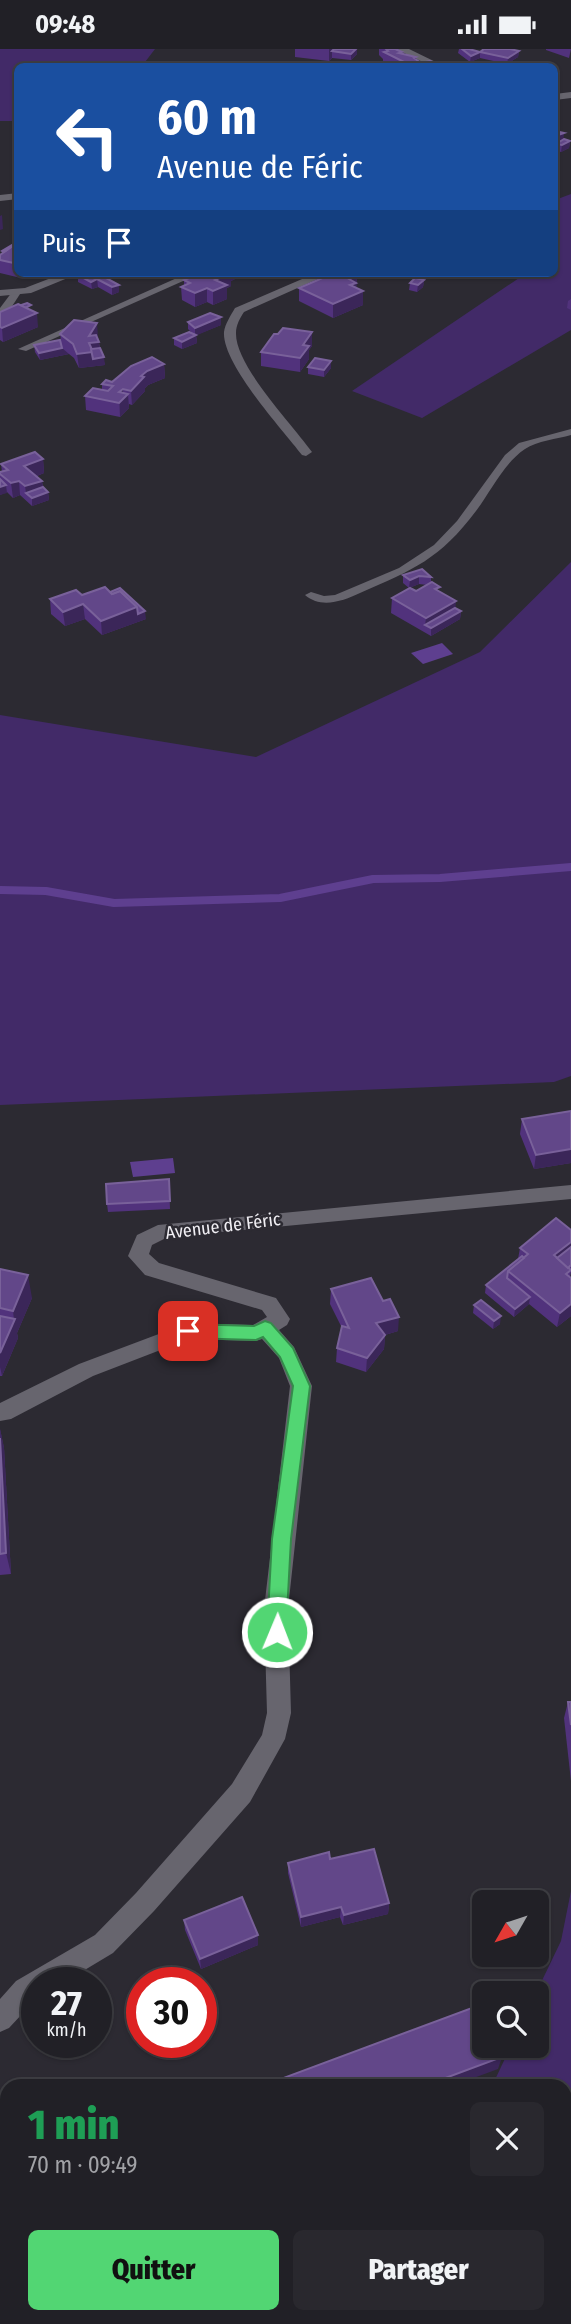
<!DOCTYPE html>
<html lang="fr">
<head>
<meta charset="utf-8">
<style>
  :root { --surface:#212026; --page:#29282e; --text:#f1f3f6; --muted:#a2a3a7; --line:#3e3e43; --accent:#52d673 }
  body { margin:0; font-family:"Fira Sans Condensed",sans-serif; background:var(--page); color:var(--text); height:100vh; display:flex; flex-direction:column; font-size:26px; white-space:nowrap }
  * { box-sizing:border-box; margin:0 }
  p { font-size:23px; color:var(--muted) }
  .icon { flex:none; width:38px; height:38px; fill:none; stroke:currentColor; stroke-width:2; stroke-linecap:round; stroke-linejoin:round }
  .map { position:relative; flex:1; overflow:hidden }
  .drawer { position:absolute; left:0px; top:2030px; width:572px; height:245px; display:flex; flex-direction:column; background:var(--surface); border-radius:21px 21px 0 0; box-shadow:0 2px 5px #0004,0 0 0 2px var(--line) }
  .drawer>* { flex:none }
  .guide { position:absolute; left:14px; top:14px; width:544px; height:214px; border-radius:10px; box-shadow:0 2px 5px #0004,0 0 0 2px var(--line); background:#1a4fa0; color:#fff; overflow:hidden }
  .needle { width:46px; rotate:231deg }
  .fabs { position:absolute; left:472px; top:1841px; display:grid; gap:14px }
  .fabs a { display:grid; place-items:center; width:77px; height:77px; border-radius:10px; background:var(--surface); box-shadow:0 2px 5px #0004,0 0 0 2px var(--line); font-size:35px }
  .speed { position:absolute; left:21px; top:1918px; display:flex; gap:14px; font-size:35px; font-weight:700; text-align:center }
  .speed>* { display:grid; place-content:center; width:91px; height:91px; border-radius:50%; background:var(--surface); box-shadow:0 2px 5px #0004,0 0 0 2px var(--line); line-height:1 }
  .speed small { font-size:18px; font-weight:400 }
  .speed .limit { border:10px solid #d22; background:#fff; color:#111 }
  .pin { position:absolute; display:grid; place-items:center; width:60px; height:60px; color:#fff; margin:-30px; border-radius:14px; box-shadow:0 4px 10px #0006 }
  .me { position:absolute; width:77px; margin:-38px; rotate:1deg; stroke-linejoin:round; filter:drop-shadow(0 0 5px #0008) }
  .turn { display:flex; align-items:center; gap:24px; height:147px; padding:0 28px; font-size:32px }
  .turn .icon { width:91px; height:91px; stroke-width:2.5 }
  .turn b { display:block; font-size:49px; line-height:60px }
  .then { display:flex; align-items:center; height:66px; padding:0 28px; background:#0003; gap:14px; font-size:26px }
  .round { display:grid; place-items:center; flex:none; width:74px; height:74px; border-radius:10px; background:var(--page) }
  .overview { display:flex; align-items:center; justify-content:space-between; height:119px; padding:0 28px }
  h1 { font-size:42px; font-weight:800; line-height:52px; color:#1e9e55 }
  .action { display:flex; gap:14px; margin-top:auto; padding:14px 28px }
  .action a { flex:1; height:80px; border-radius:10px; background:var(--accent); color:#111; font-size:28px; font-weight:800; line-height:80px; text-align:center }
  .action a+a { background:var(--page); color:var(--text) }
  .status { display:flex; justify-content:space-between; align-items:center; height:49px; padding:0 35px; background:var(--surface); direction:ltr }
  .status svg { height:19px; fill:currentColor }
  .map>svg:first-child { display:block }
  .green { fill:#422a68 }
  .water { fill:#5e3f8f }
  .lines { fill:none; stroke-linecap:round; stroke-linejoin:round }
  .stream { stroke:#5e3f8f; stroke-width:8 }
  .service { fill:#67656e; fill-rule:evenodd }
  .minor { fill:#67656e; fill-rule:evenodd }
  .tertiary { fill:#67656e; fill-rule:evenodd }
  .wall { fill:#51327c }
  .shaded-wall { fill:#3b2659 }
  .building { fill:#624789; stroke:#79619a; stroke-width:2 }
  .route { fill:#52d673; stroke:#358b4b; stroke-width:2 }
  .labels { text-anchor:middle; stroke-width:5; stroke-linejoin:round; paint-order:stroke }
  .street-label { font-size:18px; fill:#f1eff4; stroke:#2c2a32 }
</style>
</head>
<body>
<div class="status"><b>09:48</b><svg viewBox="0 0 49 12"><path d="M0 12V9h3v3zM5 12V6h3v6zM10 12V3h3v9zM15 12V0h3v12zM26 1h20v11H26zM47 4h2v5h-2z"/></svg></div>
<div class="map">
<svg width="571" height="2275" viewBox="0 0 571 2275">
  <rect width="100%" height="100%" fill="#2c2a32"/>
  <g class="green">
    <path d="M0,0H155L142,17L18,18L17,72H0Z"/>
    <path d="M571,145V281L422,369L352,342L522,227V224H555V151Z"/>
    <path d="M571,513V1027L554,1033L0,1056V666L256,708L480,603Z"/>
    <path d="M571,1842V2275H378L381,2268H565V2037H492L511,1997H537L536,1944L561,1892Z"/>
  </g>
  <g class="water">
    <path d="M442,594L453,605L423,615L411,604Z"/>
    <path d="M173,1109L175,1124L133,1128L130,1113Z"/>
  </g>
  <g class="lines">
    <path class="stream" d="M0,841L46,842L114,854L280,849L373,830L440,829L571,818"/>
    <g class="service">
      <path d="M188,224H201L26,302L18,300Z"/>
      <path d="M12,243L20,245L9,262L0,265V259Z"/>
      <path d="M571,380V386C557,390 537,392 525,400C504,414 491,442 476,462C440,510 413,521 360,544C343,552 321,560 305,546L311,543L324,547L335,546L399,519L434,496L457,472L505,406L519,394Z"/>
    </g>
    <g class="minor">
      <path d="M396,0H409L446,18H433Z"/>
      <path d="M64,224H80L31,244L0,247V241L25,239Z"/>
      <path d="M316,224H331L244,263C240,269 236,276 236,284C235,317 293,376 312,403L306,407L302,406C282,380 222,315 224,283C225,275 231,266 235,259Z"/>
      <path d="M571,1136V1150L168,1188L152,1196L149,1205L159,1214L276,1249L290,1270L287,1276L279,1281L294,1298L312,1337L288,1560L291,1664L285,1690L250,1753L154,1862L113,1904L63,1934H37V1949L9,1979L0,1983V1950L16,1932L95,1886L136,1844L232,1735L262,1686L267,1664L264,1560L290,1337L279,1309L262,1290L256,1292L189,1290L93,1327L11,1370L0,1372V1354L79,1315L188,1274L253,1276L267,1268L262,1261L145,1226L128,1207L137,1186L158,1176Z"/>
      <path d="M7,2087V2115L0,2118V2090Z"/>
    </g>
    <g class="tertiary">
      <path d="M571,43V49L555,51V45Z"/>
      <path d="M18,144V150L0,152V146Z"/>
    </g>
  </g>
  <g class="wall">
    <path d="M295,0H357V5L351,11L332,9L329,12L295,8Z"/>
    <path d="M379,0H399V2L402,5L416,8V11L421,14L442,17V18H388L383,15V10L379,6Z"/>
    <path d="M459,0H469L480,3L519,2L518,8L507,15L480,9L470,13L458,4Z"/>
    <path d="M546,0H571L569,9L546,1Z"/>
    <path d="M555,82L564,90L570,92L569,99L561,103L555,101Z"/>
    <path d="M18,193V224H33L25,230L0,224V206L3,204L2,202Z"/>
    <path d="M352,224H378V229H357L356,239L363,242V256L333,269L299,252V239L317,231V229Z"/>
    <path d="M78,226L119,236V243L112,246L98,238L92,240L78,233Z"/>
    <path d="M235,230L231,232V237L227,239V250L213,256L207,253L195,258L182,251L181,238L184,236V231Z"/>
    <path d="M424,231L423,238L417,243L409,241L410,234Z"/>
    <path d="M571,250V261L567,259L568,252Z"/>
    <path d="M21,256L32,262L38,278L3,293L0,291V263Z"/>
    <path d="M221,268V276L196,286L197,294L182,300L174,296V289L193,285L188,280V273Z"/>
    <path d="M60,285L98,288L100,299L105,316L79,319L74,309L69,305L40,311L35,303L34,296L61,291Z"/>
    <path d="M312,297L309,301V310L300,323L261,317V303Z"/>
    <path d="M331,312V319L324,328L308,325V318Z"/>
    <path d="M164,315L165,329L148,336L145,339V342L132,356L129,355V359L120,368L86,361L85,347L102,341V335Z"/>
    <path d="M43,410L44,424L37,427L42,432L43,438L48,443L49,451L32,457L20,446L13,449L7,443L0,446V423H2L1,415Z"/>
    <path d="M403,526L431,528V534L455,559L461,562L460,570L431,587L391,564L392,549L416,542L427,536L419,535L409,539L403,534Z"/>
    <path d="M110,543L146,570L102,586L85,570L65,577L51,565L50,550Z"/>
    <path d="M571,1062V1114L534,1120L520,1085L522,1070Z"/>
    <path d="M169,1130L170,1160L108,1163L107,1155Z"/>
    <path d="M571,1181V1223L570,1228H571V1267L557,1278L529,1255L514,1268L485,1244L486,1236L518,1210L520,1199Z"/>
    <path d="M0,1220L32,1249L17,1284L18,1289L2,1327H0Z"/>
    <path d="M331,1240L398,1282L385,1286L384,1300L366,1323L336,1313L337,1299L342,1279L330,1255Z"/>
    <path d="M474,1256L500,1275L493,1280L473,1264Z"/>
    <path d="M0,1380L4,1399L11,1525L0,1526Z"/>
    <path d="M568,1653H571V1732L564,1669Z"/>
    <path d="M330,1810L389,1854L388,1865L343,1876L340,1868L301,1878L288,1824V1814Z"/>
    <path d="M184,1871L258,1896L201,1920L185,1881Z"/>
  </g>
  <g class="shaded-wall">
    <path d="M329,0H338L332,2V9L329,12Z"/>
    <path d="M356,0H357V5L351,11V5Z"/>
    <path d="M519,2L518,8L507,15L508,9Z"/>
    <path d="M480,3V9L470,13L471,7Z"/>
    <path d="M564,84L563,96L570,92L569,99L561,103L562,96L556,95L555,99V87Z"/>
    <path d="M2,166L3,180L0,181V167Z"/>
    <path d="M25,224H33V225L25,230Z"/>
    <path d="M224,224H235V230L231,232V237L227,239V250L213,256V242L215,231Z"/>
    <path d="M451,224H463L451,228Z"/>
    <path d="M357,227L356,245L363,242V256L333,269V255L349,230Z"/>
    <path d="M97,230L98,238L92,240L91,233Z"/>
    <path d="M424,231L423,238L417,243L418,236Z"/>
    <path d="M119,236V243L112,246V238Z"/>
    <path d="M207,239V253L195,258V244Z"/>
    <path d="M37,264L38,278L3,293L2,279Z"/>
    <path d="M221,268V276L195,287V279Z"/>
    <path d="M97,274L98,288L95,293H99L100,306L104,308L105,316L79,319L77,305Z"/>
    <path d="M312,283V297L309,301V310L300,323V309L303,296Z"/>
    <path d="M196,286L197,294L182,300V293Z"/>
    <path d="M62,299L69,305L40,311L39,304Z"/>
    <path d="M331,312V319L324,328V321Z"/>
    <path d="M164,315L165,329L148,336L145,339V342L132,356L131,342L141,327L147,322Z"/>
    <path d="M123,340V350L128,345L129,359L120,368L119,343Z"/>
    <path d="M43,410L44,424L26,431L24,417Z"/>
    <path d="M19,432L20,446L13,449L11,434Z"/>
    <path d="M42,432L43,445L48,443L49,451L32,457V449L26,444L25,437Z"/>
    <path d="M6,436L7,444L0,446V438Z"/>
    <path d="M419,527V535L409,539L410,531Z"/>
    <path d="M456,552L455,565L461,562L460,570L431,587V579L425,576L426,569Z"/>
    <path d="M83,555L85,570L65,577L63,563Z"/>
    <path d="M137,558L145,562L146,570L102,586L101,572Z"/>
    <path d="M571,1100V1114L534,1120L536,1106Z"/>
    <path d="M571,1193V1205L557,1216L554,1206Z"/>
    <path d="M28,1226L32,1249L17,1284L18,1289L2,1327L0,1318V1304L14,1271L13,1262Z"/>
    <path d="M530,1248L529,1255L514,1268L515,1260Z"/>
    <path d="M571,1255V1267L557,1278L560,1264Z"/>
    <path d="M501,1267L500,1275L493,1280L494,1272Z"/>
    <path d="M399,1268L398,1282L375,1289L376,1274Z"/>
    <path d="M385,1286L384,1300L366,1323L367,1309Z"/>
    <path d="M0,1380L4,1399L11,1525L6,1504Z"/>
    <path d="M389,1854L388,1865L343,1876L344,1866Z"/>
    <path d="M341,1858L340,1868L301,1878V1868Z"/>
    <path d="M258,1886V1896L201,1920L200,1910Z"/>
    <path d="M502,2008L498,2020L452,2037H424Z"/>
  </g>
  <g class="building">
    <path d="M334,0H356L351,5L332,2Z"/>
    <path d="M386,0H398L397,1L402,3L399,4L416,8L414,9L421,14L430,12L442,17L414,18L384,3L388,2Z"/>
    <path d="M462,0H469L480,3L471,7Z"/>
    <path d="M484,0H510L519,2L508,9L480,3Z"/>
    <path d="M524,14L541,15L538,18H519Z"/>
    <path d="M555,82L564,84L555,87Z"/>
    <path d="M564,90L570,92L562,96L556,95Z"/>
    <path d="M18,193V215L0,211V206Z"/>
    <path d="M12,196H14L4,203L2,202Z"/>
    <path d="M82,224H97L119,236L112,238L97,230L91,233L78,226Z"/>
    <path d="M202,224H230L215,231L227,236L213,242L207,239L195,244L181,238L190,234L184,231Z"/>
    <path d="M329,224L339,225L351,224L357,227L349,230L356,234L350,236L363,242L333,255L299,239L320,230L317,229Z"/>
    <path d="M415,229L424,231L418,236L410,234Z"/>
    <path d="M27,254L31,256L25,259L21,256Z"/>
    <path d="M18,255L37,264L2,279L0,278V263Z"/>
    <path d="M210,264L221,268L195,279L188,273Z"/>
    <path d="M74,271L97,274L89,287L96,286L99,293L89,294L93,303L77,305L73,295L60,285Z"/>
    <path d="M283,279L312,283L303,296L309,297L300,309L261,303L274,285H278Z"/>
    <path d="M189,283L196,286L182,293L174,289Z"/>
    <path d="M60,291L62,299L39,304L34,296Z"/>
    <path d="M100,299L104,308L93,310L91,300Z"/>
    <path d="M152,308L164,315L147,322L141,327L144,328L131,342L123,340L119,343L128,345L119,354L85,347L93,339L108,342L113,337L102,335L106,331L112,333L131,317Z"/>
    <path d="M315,309L331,312L324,321L308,318Z"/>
    <path d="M35,403L43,410L24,417L42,432L25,437L19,432L11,434L0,425V423L8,421L1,415Z"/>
    <path d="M0,430L6,436L0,438Z"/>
    <path d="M43,438L48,443L32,449L26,444Z"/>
    <path d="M422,520L431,528L419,527L410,531L403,526Z"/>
    <path d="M432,533L440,538L435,540L456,552L426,569L392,549L410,539L416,542Z"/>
    <path d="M105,538L112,545L120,542L137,558L101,572L83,555L63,563L50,550L76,541L82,546Z"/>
    <path d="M120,539L145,562L138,565L137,558L120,542L112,545L110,543Z"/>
    <path d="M455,559L461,562L431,579L425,576Z"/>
    <path d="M571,1062V1100L536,1106L522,1070Z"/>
    <path d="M169,1130L170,1152L107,1155L106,1135Z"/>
    <path d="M556,1169L571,1181V1193L554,1206L571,1221L566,1225L571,1229V1255L560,1264L508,1222L528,1205L520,1199Z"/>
    <path d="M571,1198V1216L568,1219L557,1209Z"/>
    <path d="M522,1207L524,1209L508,1222L507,1229L530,1248L515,1260L486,1236Z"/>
    <path d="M0,1220L28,1226L13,1262L0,1259Z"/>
    <path d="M371,1229L383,1252L390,1250L399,1268L376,1274L385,1286L367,1309L337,1299L342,1277L349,1279L331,1240Z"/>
    <path d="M481,1251L501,1267L494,1272L474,1256Z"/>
    <path d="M0,1267L15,1270L0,1304Z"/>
    <path d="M0,1389L6,1504L0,1505Z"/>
    <path d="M568,1653H571V1676Z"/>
    <path d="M374,1800L389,1854L344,1866L341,1858L301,1868L288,1814L329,1803L330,1810Z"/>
    <path d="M242,1848L258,1886L200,1910L184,1871Z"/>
    <path d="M480,1956L485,1968V1997H497L502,2008L424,2037H280L278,2031Z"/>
    <path d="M571,2048V2132L565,2139V2056Z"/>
  </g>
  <path class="route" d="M265,1272L271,1274L293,1299L310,1337L291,1490L286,1583L284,1589L277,1592L270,1589L267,1583L272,1490L293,1337L280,1308L263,1288L256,1291L188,1289L182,1287L180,1282L182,1277L188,1275L254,1277Z"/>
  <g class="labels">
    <g class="street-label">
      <text transform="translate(223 1177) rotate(-7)" y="6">Avenue de Féric</text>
    </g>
  </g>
</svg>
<div class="fabs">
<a><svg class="needle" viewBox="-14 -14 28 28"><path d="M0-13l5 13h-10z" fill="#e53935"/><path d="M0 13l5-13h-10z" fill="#a2a3a7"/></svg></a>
<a><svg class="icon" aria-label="search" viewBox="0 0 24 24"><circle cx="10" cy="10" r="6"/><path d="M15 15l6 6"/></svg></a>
</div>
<div class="speed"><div>27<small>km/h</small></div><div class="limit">30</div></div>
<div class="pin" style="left:188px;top:1282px;background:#d93025"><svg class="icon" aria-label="arrive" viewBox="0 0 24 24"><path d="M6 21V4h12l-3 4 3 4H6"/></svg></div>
<svg class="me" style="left:277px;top:1583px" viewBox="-20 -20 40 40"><circle r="17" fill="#52d673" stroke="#fff" stroke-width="3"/><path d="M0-11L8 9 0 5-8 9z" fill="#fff"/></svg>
<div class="guide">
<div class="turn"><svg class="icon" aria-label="left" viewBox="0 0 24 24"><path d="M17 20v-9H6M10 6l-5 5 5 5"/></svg><div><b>60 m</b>Avenue de Féric</div></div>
<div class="then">Puis<svg class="icon" aria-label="arrive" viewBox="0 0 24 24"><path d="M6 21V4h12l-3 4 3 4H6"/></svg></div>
</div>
<section class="drawer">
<div class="overview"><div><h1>1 min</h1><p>70 m · 09:49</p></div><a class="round"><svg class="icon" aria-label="close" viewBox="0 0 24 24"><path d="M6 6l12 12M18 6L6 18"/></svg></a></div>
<div class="action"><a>Quitter</a><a>Partager</a></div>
</section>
</div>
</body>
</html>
